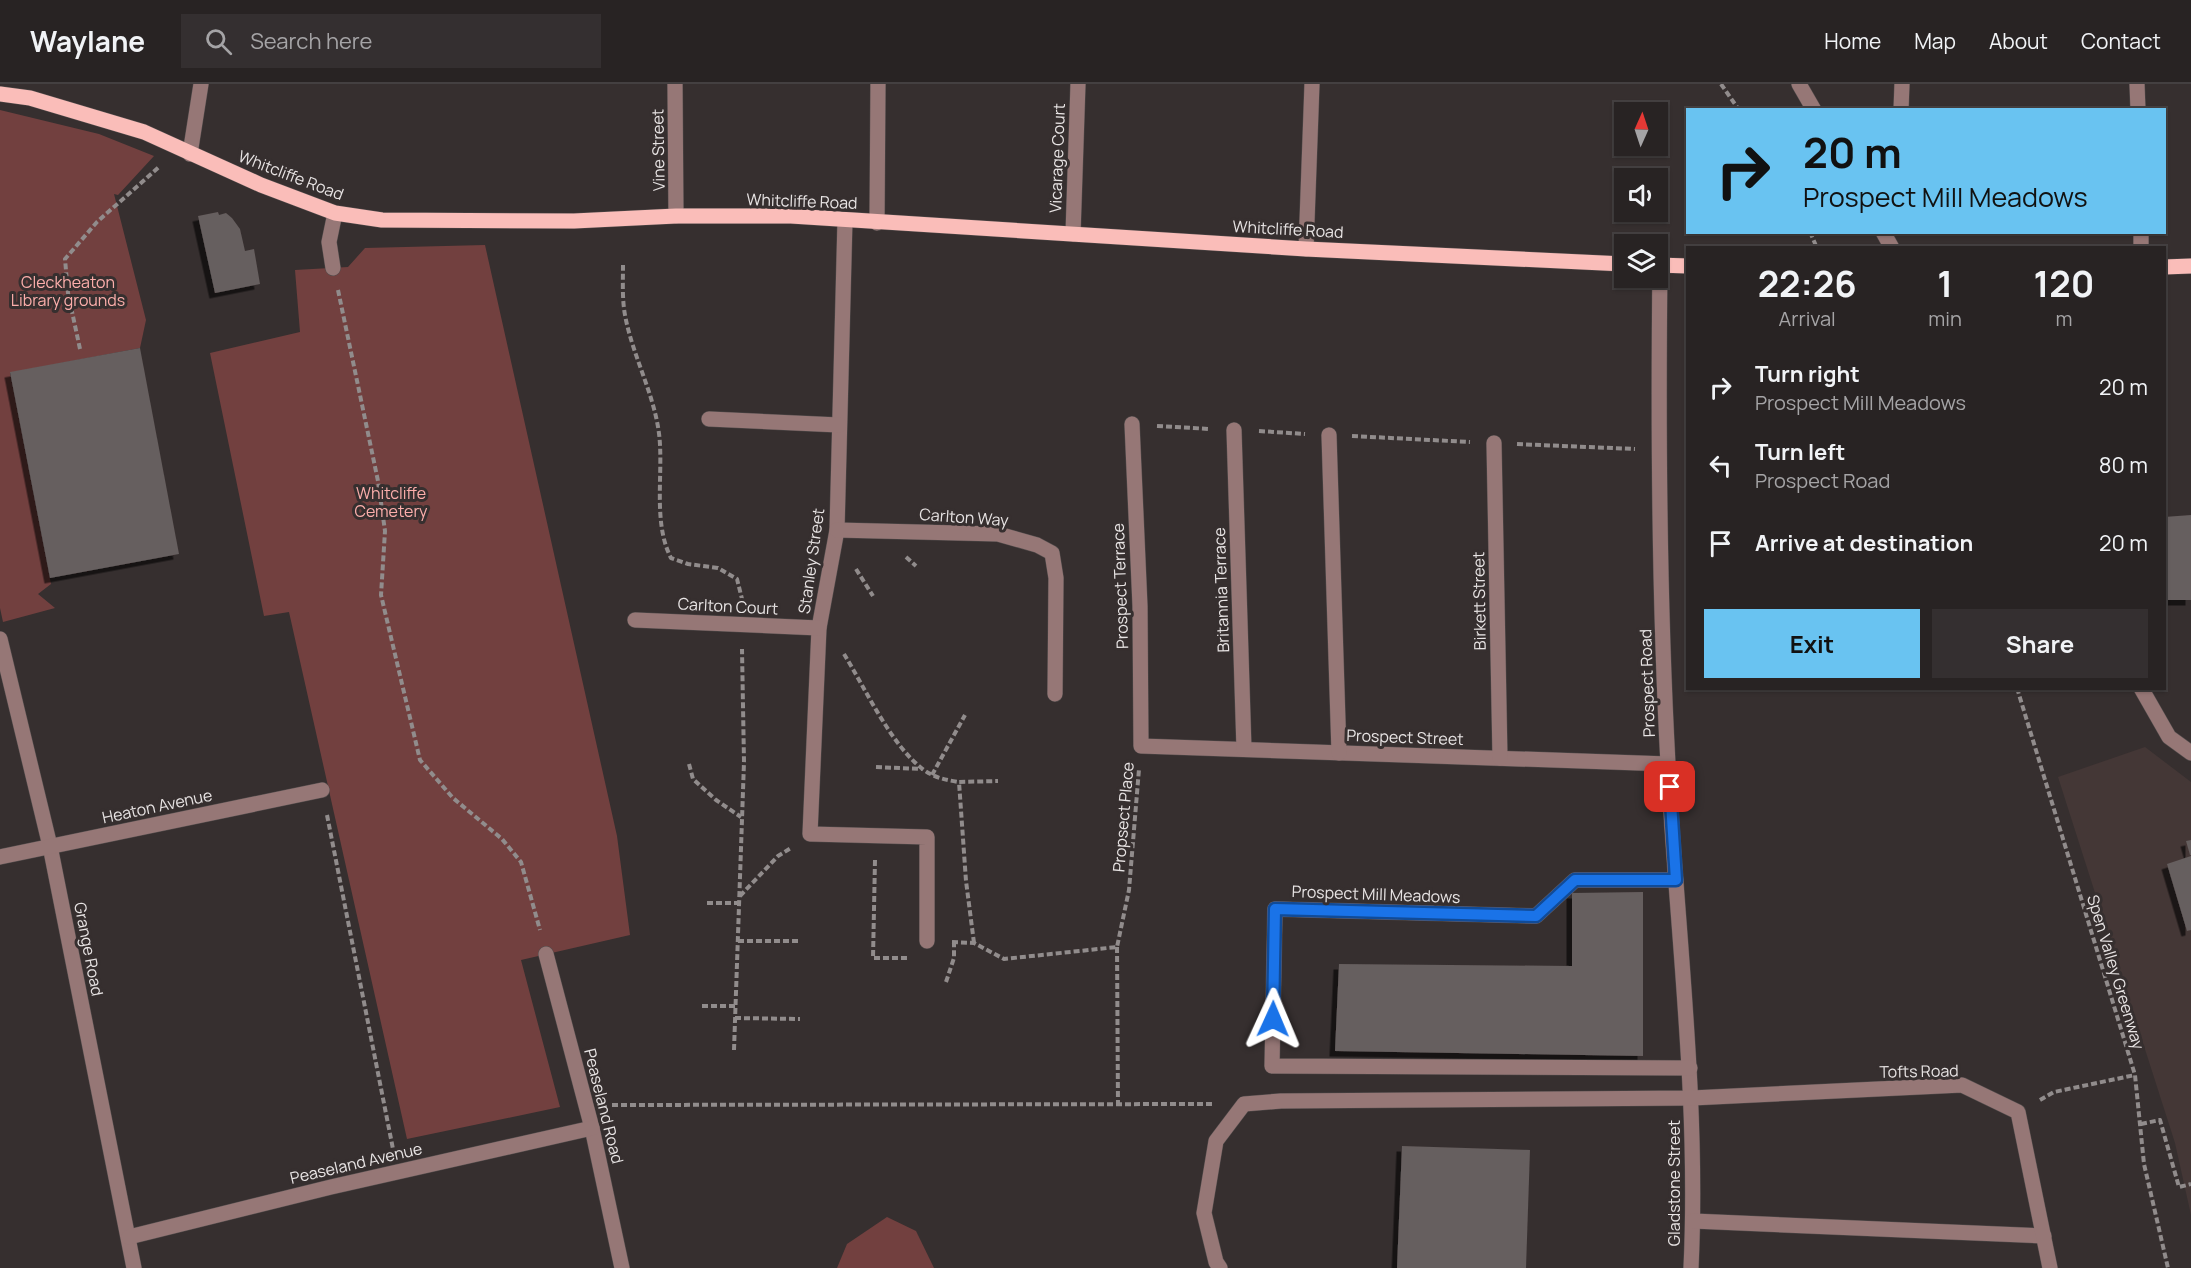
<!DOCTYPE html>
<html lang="en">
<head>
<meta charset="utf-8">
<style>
  :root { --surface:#282323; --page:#342f30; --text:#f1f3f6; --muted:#a5a4a6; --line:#444041; --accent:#69c3f1 }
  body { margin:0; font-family:Manrope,sans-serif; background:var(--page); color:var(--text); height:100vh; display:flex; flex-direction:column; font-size:22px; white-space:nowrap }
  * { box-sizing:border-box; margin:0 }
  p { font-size:20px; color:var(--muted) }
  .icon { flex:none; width:33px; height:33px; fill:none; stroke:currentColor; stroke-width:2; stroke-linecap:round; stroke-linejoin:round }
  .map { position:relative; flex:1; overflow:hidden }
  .sheet { position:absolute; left:1686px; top:162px; width:480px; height:444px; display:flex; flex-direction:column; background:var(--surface); border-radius:0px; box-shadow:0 2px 4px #0004,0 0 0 2px var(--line) }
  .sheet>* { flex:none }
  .top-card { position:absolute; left:1686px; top:24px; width:480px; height:126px; border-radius:0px; box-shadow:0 2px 4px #0004,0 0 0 2px var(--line); background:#69c3f1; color:#111; overflow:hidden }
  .needle { width:39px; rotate:3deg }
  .buttons { position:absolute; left:1614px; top:18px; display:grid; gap:12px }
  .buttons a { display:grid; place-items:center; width:54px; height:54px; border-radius:0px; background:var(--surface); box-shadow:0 2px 4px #0004,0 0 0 2px var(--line); font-size:30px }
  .pin { position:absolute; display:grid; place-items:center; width:51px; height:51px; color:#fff; margin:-26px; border-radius:12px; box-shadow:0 3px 9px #0006 }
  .me { position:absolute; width:66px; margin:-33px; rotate:1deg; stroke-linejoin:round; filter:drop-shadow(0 0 4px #0008) }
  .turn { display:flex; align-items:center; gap:21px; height:126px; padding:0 18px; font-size:27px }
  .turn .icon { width:78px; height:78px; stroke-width:2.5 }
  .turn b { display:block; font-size:42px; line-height:51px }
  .eta { display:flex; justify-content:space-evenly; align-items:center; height:102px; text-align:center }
  .eta b { font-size:36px; font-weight:700; line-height:42px }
  .primary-button { display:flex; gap:12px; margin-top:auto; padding:12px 18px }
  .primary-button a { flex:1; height:69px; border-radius:0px; background:var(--accent); color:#111; font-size:24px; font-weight:700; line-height:69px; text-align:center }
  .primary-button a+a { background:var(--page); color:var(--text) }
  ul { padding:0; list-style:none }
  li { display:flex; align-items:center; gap:18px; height:78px; padding:0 18px }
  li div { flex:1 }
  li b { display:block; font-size:22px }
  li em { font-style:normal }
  header { display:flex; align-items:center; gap:36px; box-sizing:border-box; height:84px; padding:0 30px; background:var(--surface); border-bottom:2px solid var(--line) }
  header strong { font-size:28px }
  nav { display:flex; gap:33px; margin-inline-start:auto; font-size:21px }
  .search { width:420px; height:54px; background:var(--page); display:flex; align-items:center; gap:15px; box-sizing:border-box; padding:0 21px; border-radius:0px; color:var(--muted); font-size:22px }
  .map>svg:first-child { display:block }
  .built { fill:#443736 }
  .green { fill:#72403f }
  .building { fill:#665e5e; filter:url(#shadow) }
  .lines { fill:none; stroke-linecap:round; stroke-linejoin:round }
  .minor-casing { stroke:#524c4c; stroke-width:16 }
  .major-casing { stroke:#524c4c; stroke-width:16 }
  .path { stroke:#918c8c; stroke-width:4; stroke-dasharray:6 3; stroke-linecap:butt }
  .minor { stroke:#967776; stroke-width:15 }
  .major { stroke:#fabdb9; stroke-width:15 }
  .route-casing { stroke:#114b97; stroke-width:15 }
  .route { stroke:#1a73e8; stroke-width:10 }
  .labels { text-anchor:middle; stroke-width:6; stroke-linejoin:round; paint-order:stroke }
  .street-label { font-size:16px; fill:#e8e4e4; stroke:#362f2f }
  .park-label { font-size:16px; fill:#fcaeab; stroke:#362f2f }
</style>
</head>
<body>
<header>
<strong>Waylane</strong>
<div class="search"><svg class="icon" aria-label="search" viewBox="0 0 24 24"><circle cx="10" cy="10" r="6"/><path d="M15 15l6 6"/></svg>Search here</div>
<nav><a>Home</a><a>Map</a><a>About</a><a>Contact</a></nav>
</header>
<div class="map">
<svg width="2191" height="1184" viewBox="0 0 2191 1184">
  <defs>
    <filter id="shadow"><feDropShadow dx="-5.5" dy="5.5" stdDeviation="0" flood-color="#0009"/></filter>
  </defs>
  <rect width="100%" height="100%" fill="#362f2f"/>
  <path class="built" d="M2145,663L2191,698V1131L2175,1059L2058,693Z"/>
  <g class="green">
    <path d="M0,26L99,50L154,72L118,111L114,110L146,236L140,264L10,289L51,500L38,510L55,524L3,538L0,524Z"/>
    <path d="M485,161L617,752L630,851L521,876L560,1023L407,1055L289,528L264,532L210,269L300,248L295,186L348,183L365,164Z"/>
    <path d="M887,1133L916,1147L934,1184H837L847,1160Z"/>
  </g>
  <g class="building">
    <path d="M218,128L219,131L226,129L232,134L240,145L245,167L254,165L260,200L215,209L198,132Z"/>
    <path d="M140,264L179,470L50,494L10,288Z"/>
    <path d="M2191,431V516H2164V433Z"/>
    <path d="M2191,756V771H2190L2186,757Z"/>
    <path d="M2191,772V846L2187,847L2167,780Z"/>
    <path d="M1643,808V972L1335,967L1339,880L1572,882V809Z"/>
    <path d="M1402,1062L1530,1066L1526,1184H1397Z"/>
  </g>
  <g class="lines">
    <defs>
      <g id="minor">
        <path d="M675,0L676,132"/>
        <path d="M1799,0L1814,26"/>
        <path d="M2137,0L2138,26"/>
        <path d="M1901,26L1902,0"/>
        <path d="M190,70L201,0"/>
        <path d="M845,136L837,446L819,544L810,750L927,753V857"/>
        <path d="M877,139L878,0"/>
        <path d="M1883,148L1892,164"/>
        <path d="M2141,148V164"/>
        <path d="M1073,150L1078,0"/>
        <path d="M1306,165L1312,0"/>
        <path d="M1660,181C1658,348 1659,514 1668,680C1677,848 1699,1016 1691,1184"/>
        <path d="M333,184L329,158L335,129"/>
        <path d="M709,335L839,341"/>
        <path d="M1132,340L1140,522L1141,662L1668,680"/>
        <path d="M1234,346L1244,665"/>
        <path d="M1329,351L1339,669"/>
        <path d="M1494,359L1500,674"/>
        <path d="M837,446L998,450L1037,461L1052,469L1056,494L1055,610"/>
        <path d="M635,536L819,544"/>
        <path d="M0,555L50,762L134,1184"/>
        <path d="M2141,604L2169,653L2191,669"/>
        <path d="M0,773L322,706"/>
        <path d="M1676,796H1575L1536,832L1275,825L1272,982L1690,984"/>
        <path d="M546,870L592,1044L622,1184"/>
        <path d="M1693,1137L2044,1152"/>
        <path d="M129,1153L331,1103L592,1044"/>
        <path d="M1220,1184L1216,1178L1204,1129L1216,1057L1244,1020L1281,1017L1692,1014L1962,1001L2018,1028L2050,1184"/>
      </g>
      <g id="major">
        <path d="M0,10L30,14L144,48L261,101L335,129L382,136L574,137L676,132H791L1306,165L1624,180"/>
        <path d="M1658,181L1688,182"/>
        <path d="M2164,183L2191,182"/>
      </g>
    </defs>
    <use href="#minor" class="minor-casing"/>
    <use href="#major" class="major-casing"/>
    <g class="path">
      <path d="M1721,0L1739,26"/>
      <path d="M1810,148L1817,164"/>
      <path d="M623,181C623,197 622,215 625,231C633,275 658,316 660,361C662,397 654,441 671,474L688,480L718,484L737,495L742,515"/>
      <path d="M338,206L378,397L385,447L381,511L420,676L453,714L502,755L521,778L540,846"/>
      <path d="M80,265L68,209L65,175L97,138L159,83"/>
      <path d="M1157,342L1210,345"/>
      <path d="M1259,347L1305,350"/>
      <path d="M1352,352L1470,358"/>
      <path d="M1517,360L1635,365"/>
      <path d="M906,473L916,482"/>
      <path d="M856,485L873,512"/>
      <path d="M844,570C865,604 892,663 924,686C935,694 946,696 959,698"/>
      <path d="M2017,604L2135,991L2144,1080L2168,1184"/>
      <path d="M689,680L693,695L716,716L741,733"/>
      <path d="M876,683L922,685"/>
      <path d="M932,691L965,631"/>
      <path d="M327,731L393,1065"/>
      <path d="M875,776L873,874H908"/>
      <path d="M740,812L778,772L791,764"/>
      <path d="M707,819H739"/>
      <path d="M738,857H801"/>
      <path d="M952,858L974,859L1004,875L1117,863L1129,806L1139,685"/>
      <path d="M974,859L966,797L959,698L998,697"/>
      <path d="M1117,863L1118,1021"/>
      <path d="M946,898L954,874V859"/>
      <path d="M702,922H736"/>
      <path d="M735,934L800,935"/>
      <path d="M734,966L744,678L742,565"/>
      <path d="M2040,1016L2054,1008L2135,991"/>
      <path d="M612,1021L1213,1020"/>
      <path d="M2141,1040L2160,1036L2179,1103L2191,1100"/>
    </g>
    <use href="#minor" class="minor"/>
    <use href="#major" class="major"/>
  </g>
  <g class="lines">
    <defs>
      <path id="route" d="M1273,935L1275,825L1536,832L1575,796H1676L1670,703"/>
    </defs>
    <use href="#route" class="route-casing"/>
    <use href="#route" class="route"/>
  </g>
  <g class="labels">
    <g class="street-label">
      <text transform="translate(658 66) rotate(-91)" y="6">Vine Street</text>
      <text transform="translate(1057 74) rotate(-88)" y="6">Vicarage Court</text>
      <text transform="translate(291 91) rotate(21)" y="6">Whitcliffe Road</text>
      <text transform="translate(802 117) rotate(2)" y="6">Whitcliffe Road</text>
      <text transform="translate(1288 145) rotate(3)" y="6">Whitcliffe Road</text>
      <text transform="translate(964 433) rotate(4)" y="6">Carlton Way</text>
      <text transform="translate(811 477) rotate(-82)" y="6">Stanley Street</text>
      <text transform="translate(1120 502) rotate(-92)" y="6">Prospect Terrace</text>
      <text transform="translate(1221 506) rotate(-92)" y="6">Britannia Terrace</text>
      <text transform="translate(1479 517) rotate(-91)" y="6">Birkett Street</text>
      <text transform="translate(728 522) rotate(3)" y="6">Carlton Court</text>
      <text transform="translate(1647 599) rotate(-92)" y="6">Prospect Road</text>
      <text transform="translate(1405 653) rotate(2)" y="6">Prospect Street</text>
      <text transform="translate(157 722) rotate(-12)" y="6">Heaton Avenue</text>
      <text transform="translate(1123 733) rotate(-85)" y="6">Propsect Place</text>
      <text transform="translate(1376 810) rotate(2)" y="6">Prospect Mill Meadows</text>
      <text transform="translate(89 865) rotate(79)" y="6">Grange Road</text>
      <text transform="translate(2116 888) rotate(73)" y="6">Spen Valley Greenway</text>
      <text transform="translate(1919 987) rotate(-1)" y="6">Tofts Road</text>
      <text transform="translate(604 1022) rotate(76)" y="6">Peaseland Road</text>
      <text transform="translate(356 1079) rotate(-13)" y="6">Peaseland Avenue</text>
      <text transform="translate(1674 1099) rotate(-90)" y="6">Gladstone Street</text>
    </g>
    <g class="park-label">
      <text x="68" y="204">Cleckheaton<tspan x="68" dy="18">Library grounds</tspan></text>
      <text x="391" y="415">Whitcliffe<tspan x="391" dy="18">Cemetery</tspan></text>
    </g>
  </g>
</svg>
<div class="buttons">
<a><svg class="needle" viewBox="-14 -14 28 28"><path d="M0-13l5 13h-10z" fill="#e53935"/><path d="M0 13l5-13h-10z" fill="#a5a4a6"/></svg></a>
<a><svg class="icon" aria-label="sound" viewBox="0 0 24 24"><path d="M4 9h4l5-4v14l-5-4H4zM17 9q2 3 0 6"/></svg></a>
<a><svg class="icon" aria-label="layers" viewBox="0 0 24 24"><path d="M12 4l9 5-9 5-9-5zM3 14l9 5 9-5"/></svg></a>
</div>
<div class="pin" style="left:1670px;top:703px;background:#d93025"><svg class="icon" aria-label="arrive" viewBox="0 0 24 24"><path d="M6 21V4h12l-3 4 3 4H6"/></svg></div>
<svg class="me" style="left:1273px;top:935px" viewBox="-20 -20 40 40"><path d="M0-17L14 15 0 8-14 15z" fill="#1a73e8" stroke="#fff" stroke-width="4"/></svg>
<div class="top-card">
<div class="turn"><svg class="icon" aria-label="right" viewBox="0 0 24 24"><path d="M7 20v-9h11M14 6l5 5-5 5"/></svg><div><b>20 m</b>Prospect Mill Meadows</div></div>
</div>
<section class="sheet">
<div class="eta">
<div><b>22:26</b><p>Arrival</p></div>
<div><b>1</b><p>min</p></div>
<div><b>120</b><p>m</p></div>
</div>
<ul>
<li><svg class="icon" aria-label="right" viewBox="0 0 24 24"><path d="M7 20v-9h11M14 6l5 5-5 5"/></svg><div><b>Turn right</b><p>Prospect Mill Meadows</p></div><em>20 m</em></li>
<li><svg class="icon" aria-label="left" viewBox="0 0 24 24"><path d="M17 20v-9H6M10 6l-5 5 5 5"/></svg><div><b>Turn left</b><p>Prospect Road</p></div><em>80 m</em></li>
<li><svg class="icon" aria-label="arrive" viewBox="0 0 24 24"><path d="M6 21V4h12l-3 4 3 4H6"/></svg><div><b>Arrive at destination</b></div><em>20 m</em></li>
</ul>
<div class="primary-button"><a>Exit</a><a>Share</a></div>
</section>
</div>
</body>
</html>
